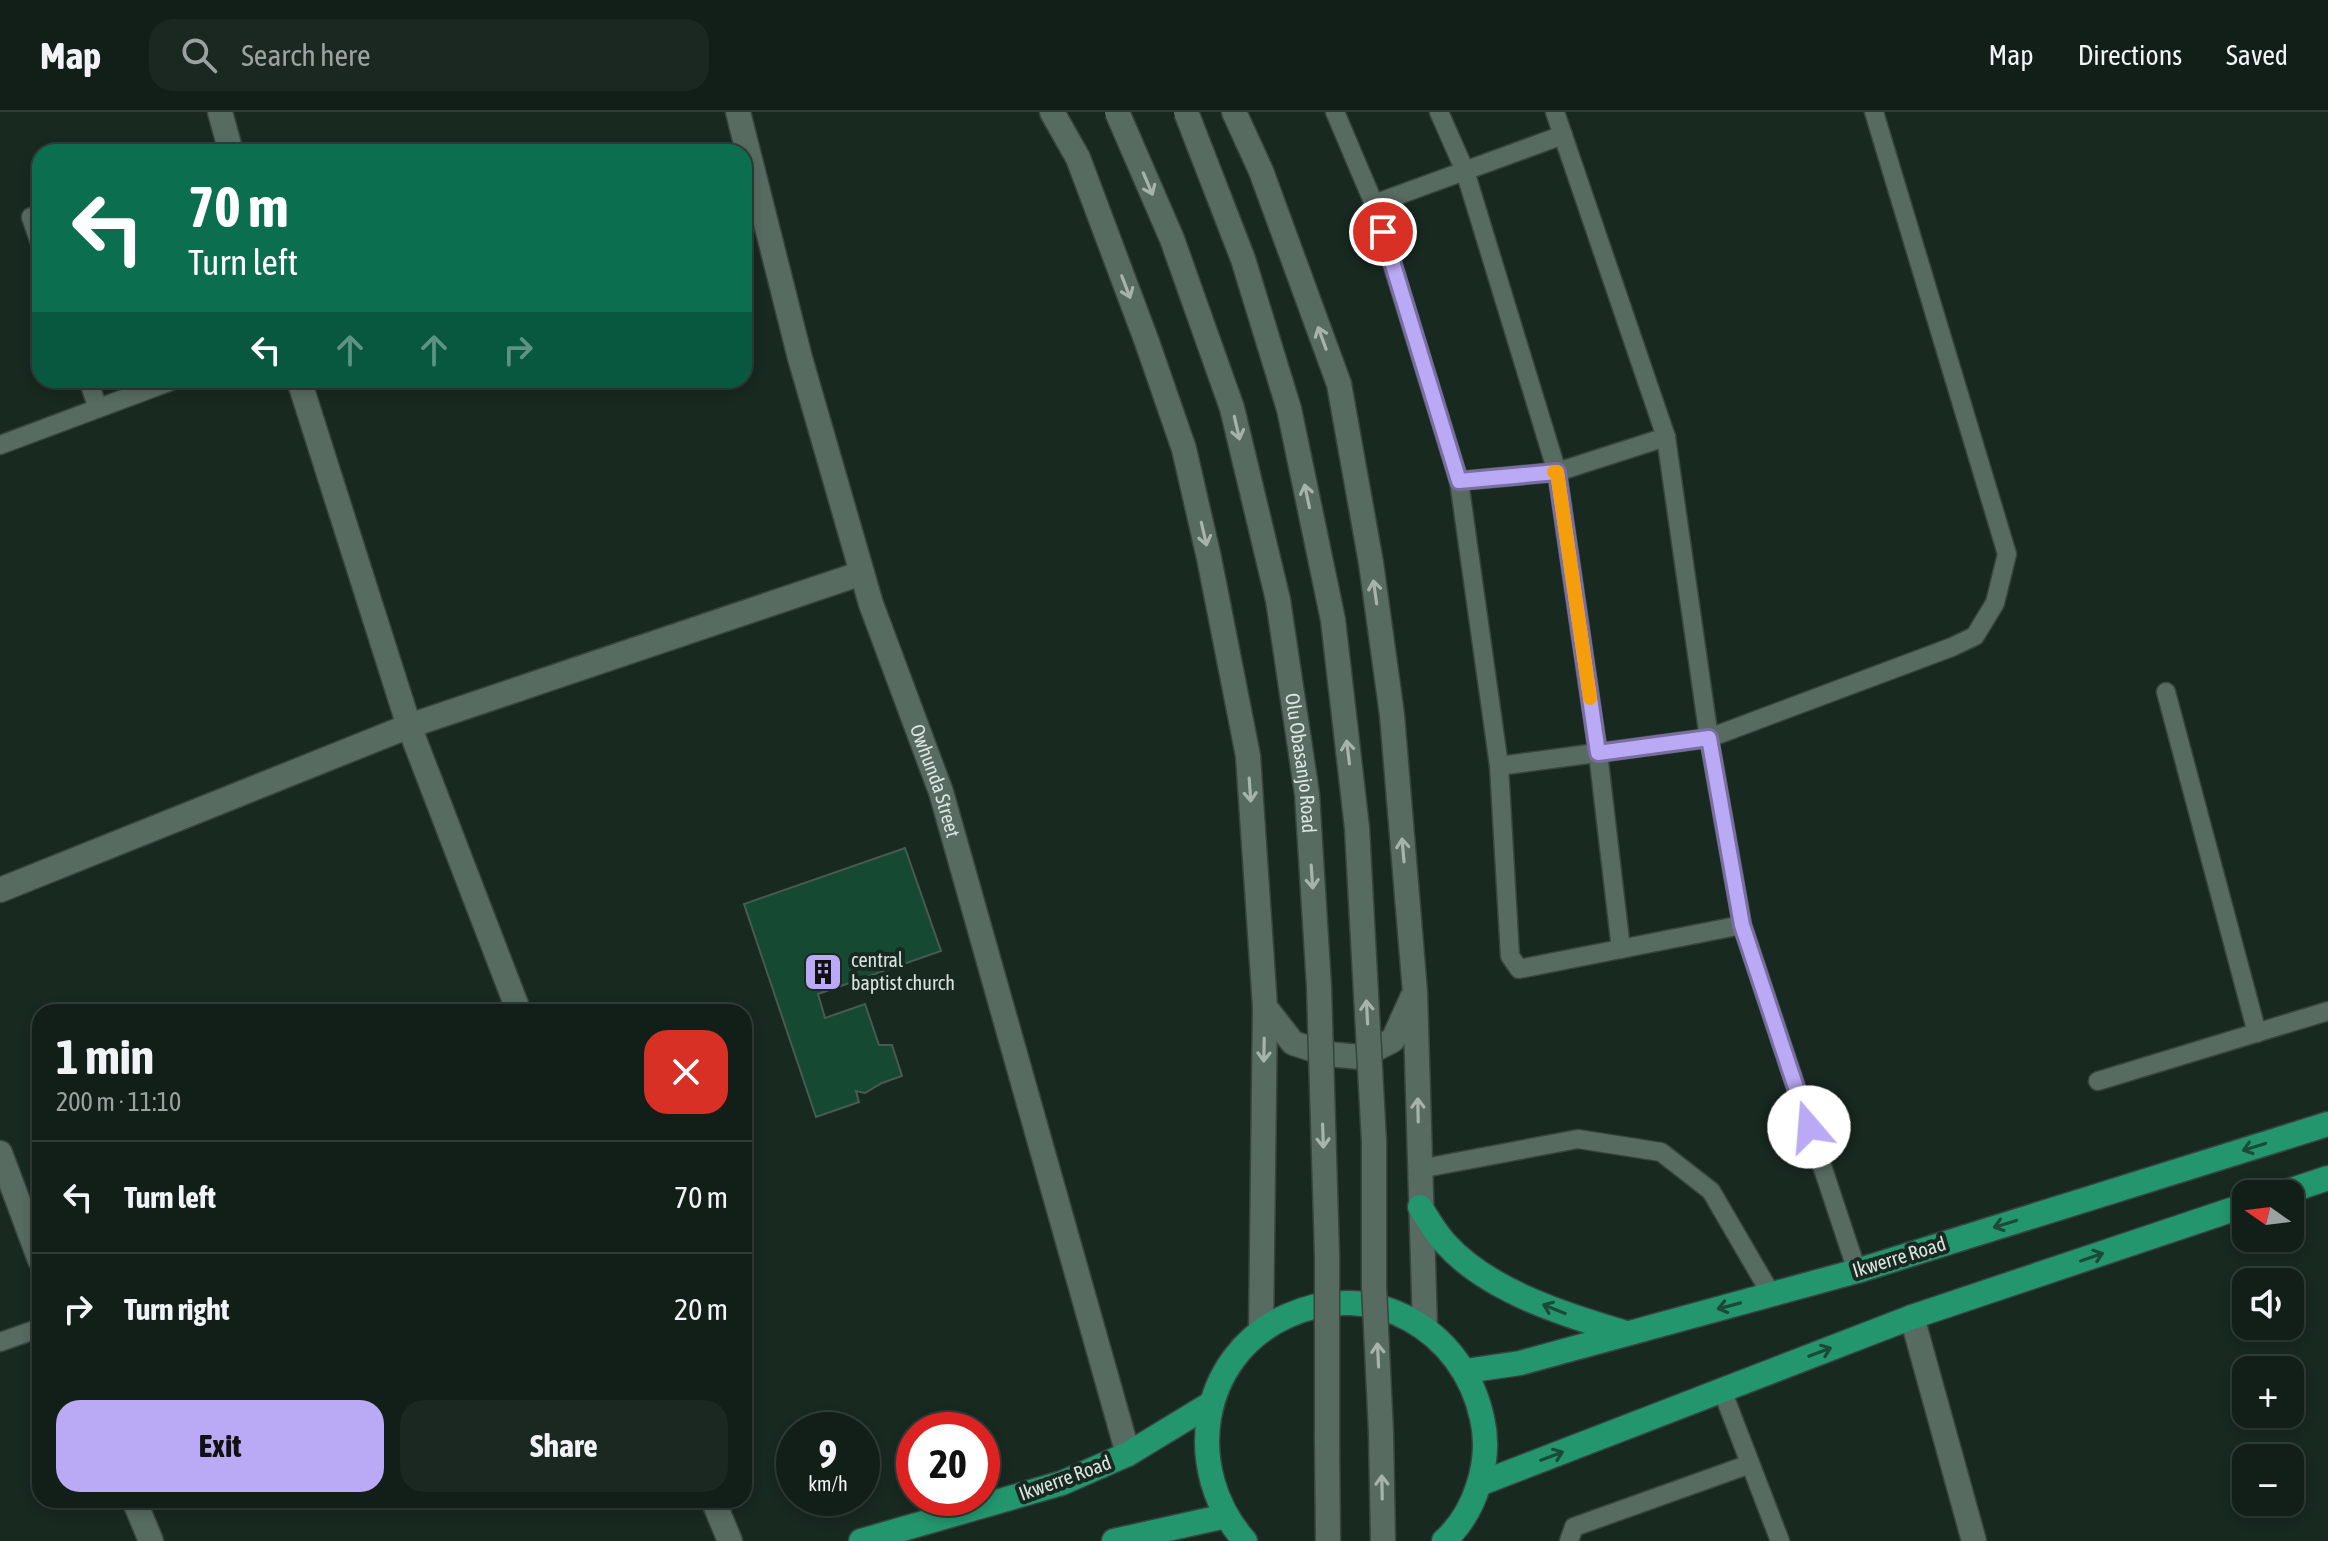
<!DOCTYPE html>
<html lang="en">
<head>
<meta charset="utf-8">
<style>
  :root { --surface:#121f18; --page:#1b2721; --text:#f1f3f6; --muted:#9ca2a2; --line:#313d37; --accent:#baaaf6 }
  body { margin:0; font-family:"Asap Condensed",sans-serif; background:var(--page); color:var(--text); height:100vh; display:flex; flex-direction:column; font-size:30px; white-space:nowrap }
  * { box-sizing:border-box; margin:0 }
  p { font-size:26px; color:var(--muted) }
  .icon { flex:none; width:44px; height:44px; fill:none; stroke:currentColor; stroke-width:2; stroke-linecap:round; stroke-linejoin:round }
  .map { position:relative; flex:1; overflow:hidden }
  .drawer { position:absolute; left:32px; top:892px; width:720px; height:504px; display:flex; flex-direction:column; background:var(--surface); border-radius:24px; box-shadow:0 4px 12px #0003,0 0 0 2px var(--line) }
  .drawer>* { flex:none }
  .top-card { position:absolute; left:32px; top:32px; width:720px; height:244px; border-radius:24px; box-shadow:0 4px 12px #0003,0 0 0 2px var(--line); background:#0b6e4f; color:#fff; overflow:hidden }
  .needle { width:52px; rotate:284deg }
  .controls { position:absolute; left:2232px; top:1068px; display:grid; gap:16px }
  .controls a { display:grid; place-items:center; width:72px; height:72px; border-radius:16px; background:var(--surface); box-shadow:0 4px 12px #0003,0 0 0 2px var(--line); font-size:40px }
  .speed { position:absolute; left:776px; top:1300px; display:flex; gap:16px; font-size:40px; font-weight:700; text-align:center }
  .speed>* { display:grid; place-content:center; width:104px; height:104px; border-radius:50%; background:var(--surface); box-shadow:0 4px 12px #0003,0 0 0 2px var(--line); line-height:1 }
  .speed small { font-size:20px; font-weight:400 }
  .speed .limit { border:12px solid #d22; background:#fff; color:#111 }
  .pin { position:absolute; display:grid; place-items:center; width:68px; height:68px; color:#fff; margin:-34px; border:4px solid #fff; border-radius:50%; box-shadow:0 2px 8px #0007 }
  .me { position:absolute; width:88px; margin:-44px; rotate:342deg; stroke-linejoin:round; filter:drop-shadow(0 0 6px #0008) }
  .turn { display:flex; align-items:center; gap:28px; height:168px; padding:0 24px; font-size:36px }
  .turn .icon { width:104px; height:104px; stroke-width:2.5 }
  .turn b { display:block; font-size:56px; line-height:68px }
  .lanes { display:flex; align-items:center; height:76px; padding:0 24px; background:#0003; justify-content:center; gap:40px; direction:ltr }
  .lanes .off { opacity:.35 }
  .round { display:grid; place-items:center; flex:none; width:84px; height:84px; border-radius:24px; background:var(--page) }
  .overview { display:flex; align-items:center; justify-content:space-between; height:136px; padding:0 24px }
  h1 { font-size:48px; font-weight:700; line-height:60px }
  .action { display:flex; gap:16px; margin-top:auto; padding:16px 24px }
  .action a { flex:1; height:92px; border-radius:24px; background:var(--accent); color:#111; font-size:32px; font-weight:700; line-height:92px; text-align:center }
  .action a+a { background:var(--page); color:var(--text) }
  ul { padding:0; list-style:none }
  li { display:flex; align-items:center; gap:24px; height:112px; padding:0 24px; border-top:2px solid var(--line) }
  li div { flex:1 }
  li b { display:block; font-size:30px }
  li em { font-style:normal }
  header { display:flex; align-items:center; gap:48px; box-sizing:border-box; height:112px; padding:0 40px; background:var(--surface); border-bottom:2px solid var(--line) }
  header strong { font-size:38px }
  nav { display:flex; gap:44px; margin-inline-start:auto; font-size:28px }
  .search { width:560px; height:72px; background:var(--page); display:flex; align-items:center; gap:20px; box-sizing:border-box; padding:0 28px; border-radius:24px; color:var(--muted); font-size:30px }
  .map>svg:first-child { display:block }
  .building { fill:#154932; stroke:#495b51; stroke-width:2 }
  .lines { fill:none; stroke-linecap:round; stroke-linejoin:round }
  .lane-casing { stroke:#37453d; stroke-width:21 }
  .street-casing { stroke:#37453d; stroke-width:27 }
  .secondary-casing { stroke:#37453d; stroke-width:27 }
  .primary-casing { stroke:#37453d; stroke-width:27 }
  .lane { stroke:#586b60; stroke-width:18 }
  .street { stroke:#586b60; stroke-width:24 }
  .secondary { stroke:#586b60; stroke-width:24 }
  .primary { stroke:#24966d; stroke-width:24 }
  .secondary-bridge-casing { stroke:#37453d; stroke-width:27; stroke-linecap:butt }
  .secondary-bridge { stroke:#586b60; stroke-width:24 }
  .oneway { stroke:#a6b4ac }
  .oneway2 { stroke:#1c4a37 }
  .route-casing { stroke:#796ea0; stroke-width:20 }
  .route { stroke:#baaaf6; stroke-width:14 }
  .slow { stroke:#f59e0b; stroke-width:14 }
  .labels { text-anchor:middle; stroke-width:8; stroke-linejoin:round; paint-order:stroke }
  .street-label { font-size:20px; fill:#dae5df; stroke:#182920 }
  .poi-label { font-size:20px; fill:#dae5df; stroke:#182920; text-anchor:start }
</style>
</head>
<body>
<header>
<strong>Map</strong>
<div class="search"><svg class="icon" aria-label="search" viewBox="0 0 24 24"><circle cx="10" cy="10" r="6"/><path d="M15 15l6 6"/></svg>Search here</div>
<nav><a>Map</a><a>Directions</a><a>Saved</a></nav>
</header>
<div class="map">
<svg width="2328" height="1429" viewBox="0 0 2328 1429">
  <rect width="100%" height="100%" fill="#182920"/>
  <path class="building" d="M905,736L941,839L818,882L825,906L865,892L879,933H892L902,964L882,971L865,981L856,979L859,990L816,1005L744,792Z"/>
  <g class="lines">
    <defs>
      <g id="lane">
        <path d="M1335,0L1374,92L1459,369L1499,654L1510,844L1519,857L1742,813"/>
        <path d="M1439,0L1465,59L1557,360L1598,641L1621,837"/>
        <path d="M1555,0L1666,325L1709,626L1742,813L1857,1159"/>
        <path d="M1374,92L1563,23"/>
        <path d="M31,105L40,131"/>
        <path d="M88,268L98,296"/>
        <path d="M0,333L174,268"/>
        <path d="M1459,369L1557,360L1666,325"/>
        <path d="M2166,580L2257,921"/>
        <path d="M1499,654L1709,626L1952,535L1975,524L1995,491L2007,442L1874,0"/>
        <path d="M2098,969L2328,899"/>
        <path d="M1419,1057L1578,1027L1661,1040L1711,1079L1771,1182"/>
        <path d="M0,1230L40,1216"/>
        <path d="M1722,1278L1780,1429"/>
        <path d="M1569,1429L1574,1415L1750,1352"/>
      </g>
      <g id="street">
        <path d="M220,0L231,40"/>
        <path id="s1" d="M738,0L800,246L871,492L941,680L1128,1342"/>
        <path d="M299,268L409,614L519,900"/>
        <path d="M0,778L409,614L862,461"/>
        <path d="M0,1041L40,1148"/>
        <path d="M1912,1205L1974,1429"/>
        <path d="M134,1388L151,1429"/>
        <path d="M713,1388L730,1429"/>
      </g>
      <g id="secondary">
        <path d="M1052,0L1078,46L1147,230L1184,337L1209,446L1248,644L1265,895L1261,1219"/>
        <path d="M1234,0L1261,59L1339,272L1371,451L1392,603L1415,880L1425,1216"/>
        <path d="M1265,895L1293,931L1327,942L1360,945L1393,928L1412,886"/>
        <path d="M1381,1321L1383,1429"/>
        <path d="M1327,1329L1328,1429"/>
      </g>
      <g id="primary">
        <path d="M2280,1082L2328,1066"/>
        <path d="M1420,1095C1428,1107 1435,1120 1445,1131C1488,1179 1565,1203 1626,1221"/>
        <path d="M1465,1259L1520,1251L1857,1159L2328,1012"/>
        <path d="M1479,1372L1912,1205L2246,1093"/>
        <path d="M861,1429L1062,1371L1128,1342L1212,1291"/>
        <path d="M1114,1429L1226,1404"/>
        <path d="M1245,1429C1183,1359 1197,1245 1287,1204C1373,1165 1463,1218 1482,1306C1492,1348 1476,1400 1444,1429"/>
      </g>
    </defs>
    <use href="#lane" class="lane-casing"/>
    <use href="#street" class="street-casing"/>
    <use href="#secondary" class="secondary-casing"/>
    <use href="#primary" class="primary-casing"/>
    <use href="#lane" class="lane"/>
    <use href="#street" class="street"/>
    <use href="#secondary" class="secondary"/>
    <use href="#primary" class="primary"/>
    <defs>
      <g id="secondary-bridge">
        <path id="s2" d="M1117,0L1172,127L1232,296L1278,488L1307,682L1319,875L1327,1143V1329"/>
        <path d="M1186,0L1243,147L1289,297L1333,508L1357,716L1374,1030V1174L1381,1321"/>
      </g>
    </defs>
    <use href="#secondary-bridge" class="secondary-bridge-casing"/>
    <use href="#secondary-bridge" class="secondary-bridge"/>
  </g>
  <defs><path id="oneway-shaft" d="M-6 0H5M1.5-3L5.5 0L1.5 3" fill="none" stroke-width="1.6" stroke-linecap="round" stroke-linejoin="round" transform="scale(2)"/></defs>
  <g class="oneway">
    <use href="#oneway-shaft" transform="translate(1148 72) rotate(67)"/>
    <use href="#oneway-shaft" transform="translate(1126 175) rotate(69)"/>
    <use href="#oneway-shaft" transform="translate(1322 226) rotate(-110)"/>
    <use href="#oneway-shaft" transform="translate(1237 316) rotate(77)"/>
    <use href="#oneway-shaft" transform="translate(1307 384) rotate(-102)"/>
    <use href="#oneway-shaft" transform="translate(1204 422) rotate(77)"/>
    <use href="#oneway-shaft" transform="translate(1375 480) rotate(-98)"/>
    <use href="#oneway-shaft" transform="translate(1348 640) rotate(-97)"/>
    <use href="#oneway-shaft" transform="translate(1250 678) rotate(86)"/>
    <use href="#oneway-shaft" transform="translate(1403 738) rotate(-95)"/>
    <use href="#oneway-shaft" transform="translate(1312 765) rotate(86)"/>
    <use href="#oneway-shaft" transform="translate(1367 900) rotate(-93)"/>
    <use href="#oneway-shaft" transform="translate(1264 938) rotate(91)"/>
    <use href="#oneway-shaft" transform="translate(1418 998) rotate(-91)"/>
    <use href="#oneway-shaft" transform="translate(1323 1024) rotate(88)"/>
    <use href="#oneway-shaft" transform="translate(1378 1243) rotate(-93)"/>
    <use href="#oneway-shaft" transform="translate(1382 1375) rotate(-91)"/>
  </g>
  <g class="oneway2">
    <use href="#oneway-shaft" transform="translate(2254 1035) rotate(163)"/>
    <use href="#oneway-shaft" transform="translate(2005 1112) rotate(163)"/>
    <use href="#oneway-shaft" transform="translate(2092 1145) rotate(-19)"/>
    <use href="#oneway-shaft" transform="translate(1729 1194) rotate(165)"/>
    <use href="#oneway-shaft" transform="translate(1554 1197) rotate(-158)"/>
    <use href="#oneway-shaft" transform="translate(1820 1240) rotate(-21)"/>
    <use href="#oneway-shaft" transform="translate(1552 1344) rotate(-21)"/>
  </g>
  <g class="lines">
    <defs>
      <path id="route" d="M1383,120L1459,369L1557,360L1598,641L1709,626L1742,813L1809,1015"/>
    </defs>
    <use href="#route" class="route-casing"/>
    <use href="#route" class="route"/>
    <path class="slow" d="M1554,360H1557L1590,586"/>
  </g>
  <defs>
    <symbol id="building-square" viewBox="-11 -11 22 22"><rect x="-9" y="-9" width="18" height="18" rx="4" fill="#baaaf6" stroke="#182920"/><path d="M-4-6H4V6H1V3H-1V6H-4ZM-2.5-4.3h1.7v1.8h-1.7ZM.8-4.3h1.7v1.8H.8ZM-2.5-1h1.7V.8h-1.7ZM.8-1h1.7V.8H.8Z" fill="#111"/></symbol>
  </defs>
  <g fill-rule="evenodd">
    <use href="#building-square" x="801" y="838" width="44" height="44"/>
  </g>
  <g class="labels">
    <g class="street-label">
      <text dy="7" stroke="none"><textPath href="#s2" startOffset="680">Olu Obasanjo Road</textPath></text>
      <text dy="7" stroke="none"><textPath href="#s1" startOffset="698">Owhunda Street</textPath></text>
      <text transform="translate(1899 1145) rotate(-17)" y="7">Ikwerre Road</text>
      <text transform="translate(1065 1366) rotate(-20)" y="7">Ikwerre Road</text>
    </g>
    <g class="poi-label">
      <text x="851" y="855">central<tspan x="851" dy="23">baptist church</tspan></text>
    </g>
  </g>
</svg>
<div class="controls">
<a><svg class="needle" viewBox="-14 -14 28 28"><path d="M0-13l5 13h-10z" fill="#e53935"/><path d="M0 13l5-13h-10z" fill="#9ca2a2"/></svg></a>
<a><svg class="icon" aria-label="sound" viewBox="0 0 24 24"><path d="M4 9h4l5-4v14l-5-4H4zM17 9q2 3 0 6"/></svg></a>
<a>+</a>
<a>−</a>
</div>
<div class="speed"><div>9<small>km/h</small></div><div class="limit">20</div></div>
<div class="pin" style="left:1383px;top:120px;background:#d93025"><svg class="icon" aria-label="arrive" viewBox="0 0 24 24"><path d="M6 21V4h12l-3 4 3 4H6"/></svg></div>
<svg class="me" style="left:1809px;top:1015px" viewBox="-20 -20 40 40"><circle r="19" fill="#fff"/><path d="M0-13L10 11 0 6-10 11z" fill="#baaaf6"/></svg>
<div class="top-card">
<div class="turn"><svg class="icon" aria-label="left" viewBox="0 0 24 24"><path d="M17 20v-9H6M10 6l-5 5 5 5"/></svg><div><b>70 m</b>Turn left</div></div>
<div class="lanes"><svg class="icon" aria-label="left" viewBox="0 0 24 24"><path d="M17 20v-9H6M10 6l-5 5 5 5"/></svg><svg class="icon off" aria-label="ahead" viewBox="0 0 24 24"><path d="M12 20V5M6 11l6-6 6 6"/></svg><svg class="icon off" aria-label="ahead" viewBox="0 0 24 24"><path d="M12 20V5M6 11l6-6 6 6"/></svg><svg class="icon off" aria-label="right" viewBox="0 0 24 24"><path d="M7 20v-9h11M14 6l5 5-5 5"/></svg></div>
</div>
<section class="drawer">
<div class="overview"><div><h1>1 min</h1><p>200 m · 11:10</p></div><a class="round" style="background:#d93025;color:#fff"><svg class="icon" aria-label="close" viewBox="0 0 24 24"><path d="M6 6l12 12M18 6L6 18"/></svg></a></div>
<ul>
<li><svg class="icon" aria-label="left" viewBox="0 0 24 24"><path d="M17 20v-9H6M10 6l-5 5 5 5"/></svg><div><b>Turn left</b></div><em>70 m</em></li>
<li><svg class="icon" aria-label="right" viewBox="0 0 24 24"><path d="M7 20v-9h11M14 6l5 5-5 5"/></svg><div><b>Turn right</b></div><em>20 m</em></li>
</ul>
<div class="action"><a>Exit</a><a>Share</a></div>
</section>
</div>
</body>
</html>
